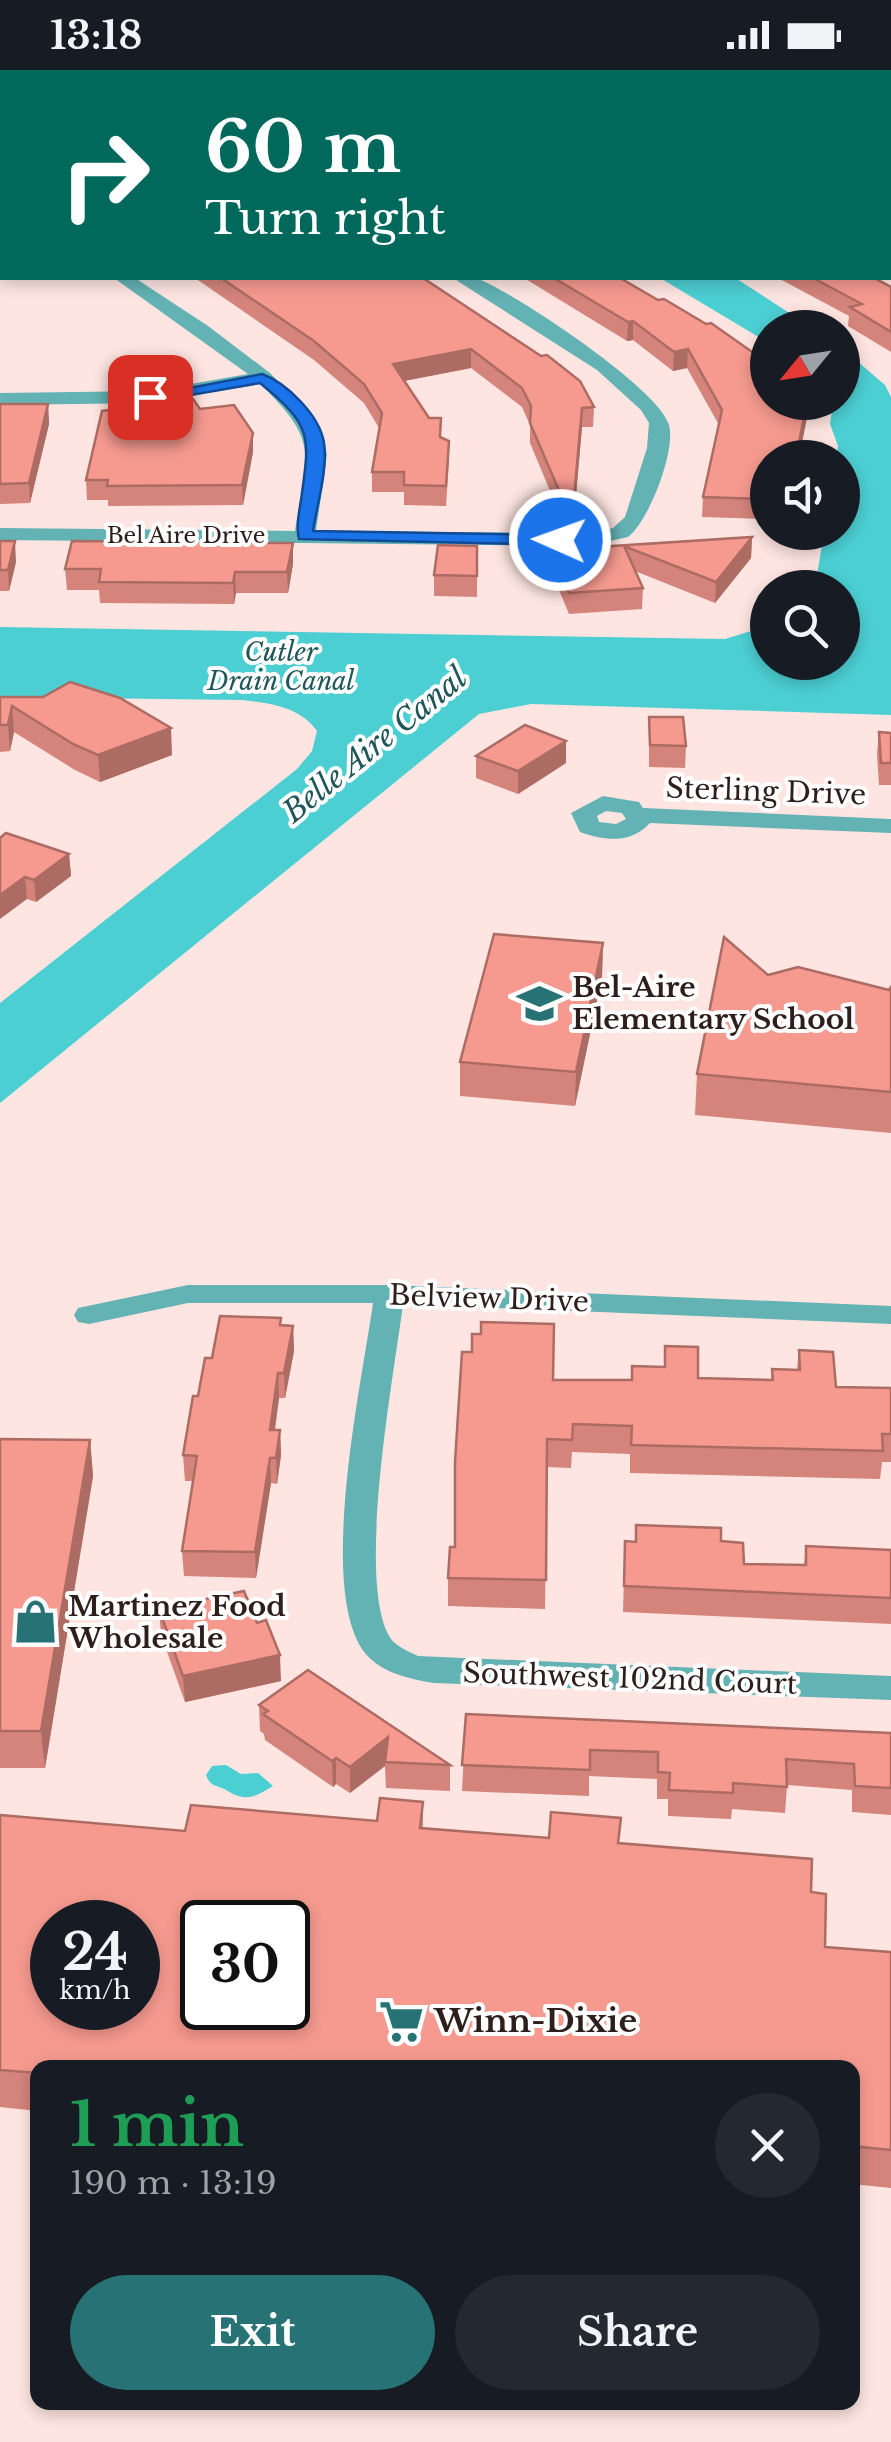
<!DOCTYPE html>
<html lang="en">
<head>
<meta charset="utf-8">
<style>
  :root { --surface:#171b24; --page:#242831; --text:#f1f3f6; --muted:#9ea1a6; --accent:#277275 }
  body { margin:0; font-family:"Libre Baskerville",serif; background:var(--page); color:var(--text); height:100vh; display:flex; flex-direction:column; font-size:38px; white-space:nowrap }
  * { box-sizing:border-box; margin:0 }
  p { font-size:32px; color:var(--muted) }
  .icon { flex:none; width:55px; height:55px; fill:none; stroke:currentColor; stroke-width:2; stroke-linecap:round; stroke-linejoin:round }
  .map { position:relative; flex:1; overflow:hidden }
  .details { position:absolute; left:30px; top:1990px; width:830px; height:350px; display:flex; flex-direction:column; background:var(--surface); border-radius:20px; box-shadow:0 5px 15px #0003 }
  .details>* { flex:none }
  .guide { position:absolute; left:0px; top:0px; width:892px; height:210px; box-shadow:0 5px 15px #0003; background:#00695c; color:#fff; overflow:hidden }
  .needle { width:65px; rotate:240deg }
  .buttons { position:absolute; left:750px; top:240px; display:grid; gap:20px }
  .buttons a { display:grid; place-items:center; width:110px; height:110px; border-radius:50%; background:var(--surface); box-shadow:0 5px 15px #0003; font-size:50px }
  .speed { position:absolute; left:30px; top:1830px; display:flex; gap:20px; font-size:50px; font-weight:700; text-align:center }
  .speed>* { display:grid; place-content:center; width:130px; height:130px; border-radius:50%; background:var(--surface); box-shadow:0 5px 15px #0003; line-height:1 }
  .speed small { font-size:25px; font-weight:400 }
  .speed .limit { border:5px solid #111; border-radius:15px; background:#fff; color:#111 }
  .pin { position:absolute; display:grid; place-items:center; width:85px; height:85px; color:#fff; margin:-42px; border-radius:20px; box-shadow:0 5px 15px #0006 }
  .me { position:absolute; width:110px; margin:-55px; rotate:272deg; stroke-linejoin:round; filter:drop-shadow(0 0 8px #0008) }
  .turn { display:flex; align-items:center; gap:35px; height:210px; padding:0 40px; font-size:45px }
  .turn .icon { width:130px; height:130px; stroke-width:2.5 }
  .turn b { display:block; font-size:70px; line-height:85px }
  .round { display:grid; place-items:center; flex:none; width:105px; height:105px; border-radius:52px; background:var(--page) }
  .headline { display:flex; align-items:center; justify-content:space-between; height:170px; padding:0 40px }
  h1 { font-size:60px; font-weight:800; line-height:75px; color:#1e9e55 }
  .cta { display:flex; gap:20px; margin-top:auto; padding:20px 40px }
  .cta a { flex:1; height:115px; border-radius:60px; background:var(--accent); color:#fff; font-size:40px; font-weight:800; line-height:115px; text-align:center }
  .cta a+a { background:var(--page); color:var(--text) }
  .status { display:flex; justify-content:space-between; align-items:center; height:70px; padding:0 50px; background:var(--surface); direction:ltr }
  .status svg { height:28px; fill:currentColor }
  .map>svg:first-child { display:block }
  .water { fill:#4ccfd3 }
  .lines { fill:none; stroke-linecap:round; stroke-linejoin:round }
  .street { fill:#63b2b4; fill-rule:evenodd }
  .wall { fill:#d4847b }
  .shaded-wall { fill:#ac6c64 }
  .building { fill:#f69a8f; stroke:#ac6c64; stroke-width:2.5; fill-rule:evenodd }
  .route { fill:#1a73e8; stroke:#114b97; stroke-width:2.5 }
  .labels { text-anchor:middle; stroke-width:8; stroke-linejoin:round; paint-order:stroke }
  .far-street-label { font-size:22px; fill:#2e1f1d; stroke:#fff }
  .far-water-label { font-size:25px; font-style:italic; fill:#1f5658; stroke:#fff }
  .street-label { font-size:28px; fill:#2e1f1d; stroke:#fff }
  .poi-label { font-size:28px; font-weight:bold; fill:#2e1f1d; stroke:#fff; text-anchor:start }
  .water-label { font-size:30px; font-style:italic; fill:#1f5658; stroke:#fff }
  .near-poi-label { font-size:32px; font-weight:bold; fill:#2e1f1d; stroke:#fff; text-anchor:start }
</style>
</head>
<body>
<div class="status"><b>13:18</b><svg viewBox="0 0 49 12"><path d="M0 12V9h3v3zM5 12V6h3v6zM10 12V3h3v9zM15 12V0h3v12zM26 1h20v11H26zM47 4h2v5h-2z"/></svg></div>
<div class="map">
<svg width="891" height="2372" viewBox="0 0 891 2372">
  <rect width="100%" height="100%" fill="#fee5e1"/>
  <g class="water">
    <path d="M660,208L737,209L811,257L768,258L767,272Z"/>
    <path d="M843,279L885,315L891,327V645L531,634L479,644L0,1033V933L297,699L312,681L317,661C300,636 269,633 242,630L0,627V557L725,569L767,556L768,592H842V518L815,517L824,463L842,462V388L836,387L838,376L830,354L833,333L842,332Z"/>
    <path d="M226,1695L241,1704L258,1703L273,1716C254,1728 245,1732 226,1720C216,1714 211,1718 206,1705L212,1696Z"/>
  </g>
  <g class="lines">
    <g class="street">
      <path d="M352,0H371L372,2H354Z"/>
      <rect x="890" y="193" width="1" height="12"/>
      <path d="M114,208H135L208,256L270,303L315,349L327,384L316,461L587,463L613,458L625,447L647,378L649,353L641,340L597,300L453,208C460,208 469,206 476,208C512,221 660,319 669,355C676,381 649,451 628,467L587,476L0,470V458L295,461C307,385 321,372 260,314L150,333L0,335V323L150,321L248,304Z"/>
      <path d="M603,726L639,732L643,738L891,749V763L650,753C631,774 605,771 580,762L571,743ZM606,741L622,743L626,749L616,754L599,752L597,746Z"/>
      <path d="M188,1215H389L891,1236V1254L403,1234C394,1306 357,1503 388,1564C393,1575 407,1581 418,1586L891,1606V1630L434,1613C410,1609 381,1603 365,1583C316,1520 362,1312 373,1233H188L89,1254L78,1252L74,1245L78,1238Z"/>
    </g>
  </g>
  <g class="wall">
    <path d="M0,0H340V2H2V50L0,51Z"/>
    <path d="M411,0H842L844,2H415Z"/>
    <path d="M195,208H423L594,337L593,357H582L573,459H566L530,373V355L522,337L471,298L404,311L441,368L449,390L446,436L404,435V422H372V402L379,358L364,333L314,290Z"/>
    <path d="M524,208H620L768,332H809L799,388H768V449L702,447L703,427L719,355L687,298L673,301L633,270L627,271Z"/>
    <path d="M778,208H874L891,217V282L848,256L849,246Z"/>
    <path d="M0,334H48L49,354L30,433L0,434Z"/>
    <path d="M200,339L253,363V382L243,435L108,436V430H87L86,410Z"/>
    <path d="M752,467L751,488L715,533L635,501L643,518L642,539L569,544L557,515V495L583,493V478Z"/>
    <path d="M0,471L16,492L9,521H0Z"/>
    <path d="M477,476V527L434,526V505Z"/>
    <path d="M293,494L288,523H236L234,534L100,533L99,520H67L65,499Z"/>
    <path d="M0,627L172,685L100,712L75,700L14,662L10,681L0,682Z"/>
    <path d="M649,647L686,676L685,698L649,697Z"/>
    <path d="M879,662L891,663V715H879L877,684Z"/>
    <path d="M476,686L566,693L518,724L476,708Z"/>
    <path d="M0,768L69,784L71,806L36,832L27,829Z"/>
    <path d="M603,873L602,906L575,1036L460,1026V992Z"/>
    <path d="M768,905L889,920L891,917V1063L695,1045L697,1004Z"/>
    <path d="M281,1255L293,1256L294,1281L285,1328H279L275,1360H280L281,1385L277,1414L271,1413L256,1508L184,1506L182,1481L193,1411H185L183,1385L198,1326L212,1288Z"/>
    <path d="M481,1264L553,1310H632L664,1297L665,1276L698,1308L771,1310L772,1299L797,1300L799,1280L836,1317L891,1318V1392H882L880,1409L630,1403V1384L572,1382L571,1398L547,1397L545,1539L448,1536V1508L455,1477L472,1282Z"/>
    <path d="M0,1369L90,1370L93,1406L45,1698H0Z"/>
    <path d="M625,1471H721L744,1494L804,1495L806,1476L891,1480V1554L623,1542Z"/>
    <path d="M159,1539L281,1611L185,1632L161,1565Z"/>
    <path d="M259,1635L450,1695V1721L386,1718L385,1696L350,1723L336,1714L333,1717L265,1670L264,1664L260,1661Z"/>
    <path d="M466,1644L891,1663V1745L852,1742V1720L787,1715L785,1743L732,1739L731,1749L668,1746V1729H657V1709L589,1706V1726L462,1721Z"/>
    <path d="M423,1732V1758L620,1773L811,1822L825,1877L891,1882V2118L852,2114V1998H38V2041L0,2037V1745L185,1761L377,1751Z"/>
  </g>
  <g class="shaded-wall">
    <path d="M2,25V50L0,51V26Z"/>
    <path d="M633,251V270L627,271L628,252Z"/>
    <path d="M471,279V298L393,313V294Z"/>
    <path d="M688,279L687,298L673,301L674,282Z"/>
    <path d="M807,332H809L808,343L799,388H796Z"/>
    <path d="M48,334L49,354L30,433L29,413Z"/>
    <path d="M582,338V357L573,459V439Z"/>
    <path d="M253,363V382L243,435L242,415Z"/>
    <path d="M752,467L751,488L715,533L716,512Z"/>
    <path d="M15,471L16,492L9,521L8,500Z"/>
    <path d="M293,473V494L288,523L287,502Z"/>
    <path d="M235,502L236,523L234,534L233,513Z"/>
    <path d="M12,636L14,662L10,681L8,655Z"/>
    <path d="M171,658L172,685L100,712L98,685Z"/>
    <path d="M566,671V693L518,724V701Z"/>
    <path d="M69,784L71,806L36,832L34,810Z"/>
    <path d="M25,807L27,829L0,849V825Z"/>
    <path d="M603,873L602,906L575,1036L576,1002Z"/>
    <path d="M293,1256L294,1281L285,1328L284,1303Z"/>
    <path d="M278,1303L279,1328L271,1385L270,1360Z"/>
    <path d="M280,1360L281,1385L277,1414L276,1388Z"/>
    <path d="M90,1370L93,1406L45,1698L41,1661Z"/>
    <path d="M270,1388L271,1413L256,1508L255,1482Z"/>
    <path d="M280,1585L281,1611L185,1632L183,1606Z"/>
    <path d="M388,1667L385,1696L350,1723V1697Z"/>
    <path d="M336,1688V1714L333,1717L332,1691Z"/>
  </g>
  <g class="building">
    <path d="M0,0H180L176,2H2V25L0,26Z"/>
    <path d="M439,0H842L844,2H444Z"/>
    <path d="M855,0H891V13L890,14V2H851Z"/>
    <path d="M891,27V147H890Z"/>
    <path d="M221,208H423L541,286L547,285L580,311L594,337L582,338L573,439H567L530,353L531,336L522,318L471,279L393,294L429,348H441L440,367L449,371L446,416L404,415V402H372L382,343L364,314L314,271Z"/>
    <path d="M554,208H620L658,230L664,229L706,254L711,253L768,293V332H807L796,388H768V429L703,427L722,340L688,279L674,282L633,251L628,252Z"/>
    <path d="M813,208H874L891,217V262L850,237L862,234Z"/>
    <path d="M193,329L200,339L234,335L253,363L242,415L107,416L108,410H86L102,341Z"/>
    <path d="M0,334H48L29,413L0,414Z"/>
    <path d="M752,467L716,512L624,476L643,518L569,523L557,495L589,493L583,478Z"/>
    <path d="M0,471H15L8,500H0Z"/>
    <path d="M72,471L293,473L287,502H235L233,513L99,512L101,499H65Z"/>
    <path d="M438,475L477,476V506L434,505Z"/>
    <path d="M70,612L120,628L171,658L98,685L73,674L12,636L8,655H0V627H43Z"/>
    <path d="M649,647H683L686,676L650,675Z"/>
    <path d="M525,655L566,671L518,701L476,686Z"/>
    <path d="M879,662L891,663V693H881Z"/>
    <path d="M6,763L69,784L34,810L25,807L0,825V768Z"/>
    <path d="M494,864L603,873L576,1002L460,992Z"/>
    <path d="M724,867L768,905L798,897L889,920L891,917V1022L697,1004Z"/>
    <path d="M220,1246L281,1248L280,1255L293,1256L284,1303H278L270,1360H280L276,1388H270L255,1482L182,1481L197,1386L183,1385L193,1326H198L205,1288H212Z"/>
    <path d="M481,1252L554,1254L553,1310H632V1296L665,1297V1276L698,1277V1308L773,1310L772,1299L800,1300L799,1280L833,1282L836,1317L891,1318V1364H882L883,1381L631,1375L632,1356L573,1354L572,1370L547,1369L546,1510L448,1508L450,1477H455V1392L462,1282H472V1264H481Z"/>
    <path d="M0,1369L90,1370L41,1661H0Z"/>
    <path d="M636,1455L721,1458V1471L743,1473L744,1494L806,1495V1476L891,1480V1528L624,1516L625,1471L636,1472Z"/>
    <path d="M244,1521L257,1553L266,1550L280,1585L183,1606L159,1539Z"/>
    <path d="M308,1600L450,1695L385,1692L388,1667L350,1697L336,1688L332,1691L263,1644L268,1641L259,1635Z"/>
    <path d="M466,1644L891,1663V1718L855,1716L854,1694L786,1689L787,1717L733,1713V1723L669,1720L670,1703L658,1702V1682L590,1680V1700L462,1695Z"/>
    <path d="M380,1728L423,1732L420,1758L549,1768L551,1742L621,1748L618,1773L812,1789L811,1822L826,1824L825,1877L891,1882V2080L852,2076V1998H38V2003L0,2000V1745L185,1761L191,1735L377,1751ZM52,1852H138V1938H52ZM202,1852H288V1938H202Z"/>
  </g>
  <path class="route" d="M262,304C287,313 320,346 324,373C328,399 317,435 313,461L560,465L569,470L560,475L299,469C296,457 299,443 301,430C310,366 313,356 260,313L150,332L143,327Z"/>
  <defs>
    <symbol id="school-bare" viewBox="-9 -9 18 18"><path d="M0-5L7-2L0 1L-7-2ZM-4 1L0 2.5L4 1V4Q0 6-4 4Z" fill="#277275" stroke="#fff" stroke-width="2.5" paint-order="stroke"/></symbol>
    <symbol id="shop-bare" viewBox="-9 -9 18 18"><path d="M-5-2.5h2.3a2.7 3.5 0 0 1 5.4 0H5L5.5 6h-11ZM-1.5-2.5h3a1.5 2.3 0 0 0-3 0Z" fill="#277275" stroke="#fff" stroke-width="2.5" paint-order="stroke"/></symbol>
    <symbol id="supermarket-bare" viewBox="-9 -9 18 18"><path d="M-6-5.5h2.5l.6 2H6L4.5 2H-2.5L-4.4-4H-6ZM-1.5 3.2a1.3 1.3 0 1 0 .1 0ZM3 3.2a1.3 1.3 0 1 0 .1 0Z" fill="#277275" stroke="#fff" stroke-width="2.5" paint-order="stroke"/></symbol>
  </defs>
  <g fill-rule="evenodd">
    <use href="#school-bare" x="508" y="902" width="63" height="63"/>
    <use href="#shop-bare" x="4" y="1520" width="63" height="63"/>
    <use href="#supermarket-bare" x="370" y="1920" width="63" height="63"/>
  </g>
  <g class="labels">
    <g class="far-street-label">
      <text x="186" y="473">Bel Aire Drive</text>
    </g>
    <g class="far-water-label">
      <text x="281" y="591">Cutler<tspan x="281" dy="29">Drain Canal</tspan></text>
    </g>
    <g class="street-label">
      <text transform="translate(766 721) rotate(2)" y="10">Sterling Drive</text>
      <text transform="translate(489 1228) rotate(2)" y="10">Belview Drive</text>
      <text transform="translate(630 1608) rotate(2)" y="10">Southwest 102nd Court</text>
    </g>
    <g class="poi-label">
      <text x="572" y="927">Bel-Aire<tspan x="572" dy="32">Elementary School</tspan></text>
      <text x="68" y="1546">Martinez Food<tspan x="68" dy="32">Wholesale</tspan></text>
    </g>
    <g class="water-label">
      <text transform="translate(375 675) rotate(-39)" y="10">Belle Aire Canal</text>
    </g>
    <g class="near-poi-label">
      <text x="434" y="1962">Winn-Dixie</text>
    </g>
  </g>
</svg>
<div class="buttons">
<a><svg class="needle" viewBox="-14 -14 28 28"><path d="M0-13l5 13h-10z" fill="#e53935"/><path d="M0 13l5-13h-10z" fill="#9ea1a6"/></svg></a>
<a><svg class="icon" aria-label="sound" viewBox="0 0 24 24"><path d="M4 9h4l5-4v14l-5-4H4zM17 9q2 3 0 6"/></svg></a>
<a><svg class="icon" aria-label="search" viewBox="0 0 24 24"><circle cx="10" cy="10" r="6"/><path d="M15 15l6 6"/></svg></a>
</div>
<div class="speed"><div>24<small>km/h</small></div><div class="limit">30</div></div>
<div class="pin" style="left:150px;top:327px;background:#d93025"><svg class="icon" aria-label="arrive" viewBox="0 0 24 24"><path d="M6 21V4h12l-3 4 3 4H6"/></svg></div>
<svg class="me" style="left:560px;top:470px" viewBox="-20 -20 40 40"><circle r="17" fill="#1a73e8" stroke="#fff" stroke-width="3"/><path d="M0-11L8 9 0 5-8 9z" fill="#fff"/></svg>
<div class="guide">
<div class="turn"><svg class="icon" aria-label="right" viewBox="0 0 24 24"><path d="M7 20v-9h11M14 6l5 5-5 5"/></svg><div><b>60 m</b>Turn right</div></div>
</div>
<section class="details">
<div class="headline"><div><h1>1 min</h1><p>190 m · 13:19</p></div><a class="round"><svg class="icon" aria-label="close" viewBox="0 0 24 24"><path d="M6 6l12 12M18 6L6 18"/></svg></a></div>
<div class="cta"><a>Exit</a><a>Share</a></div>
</section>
</div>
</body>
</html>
